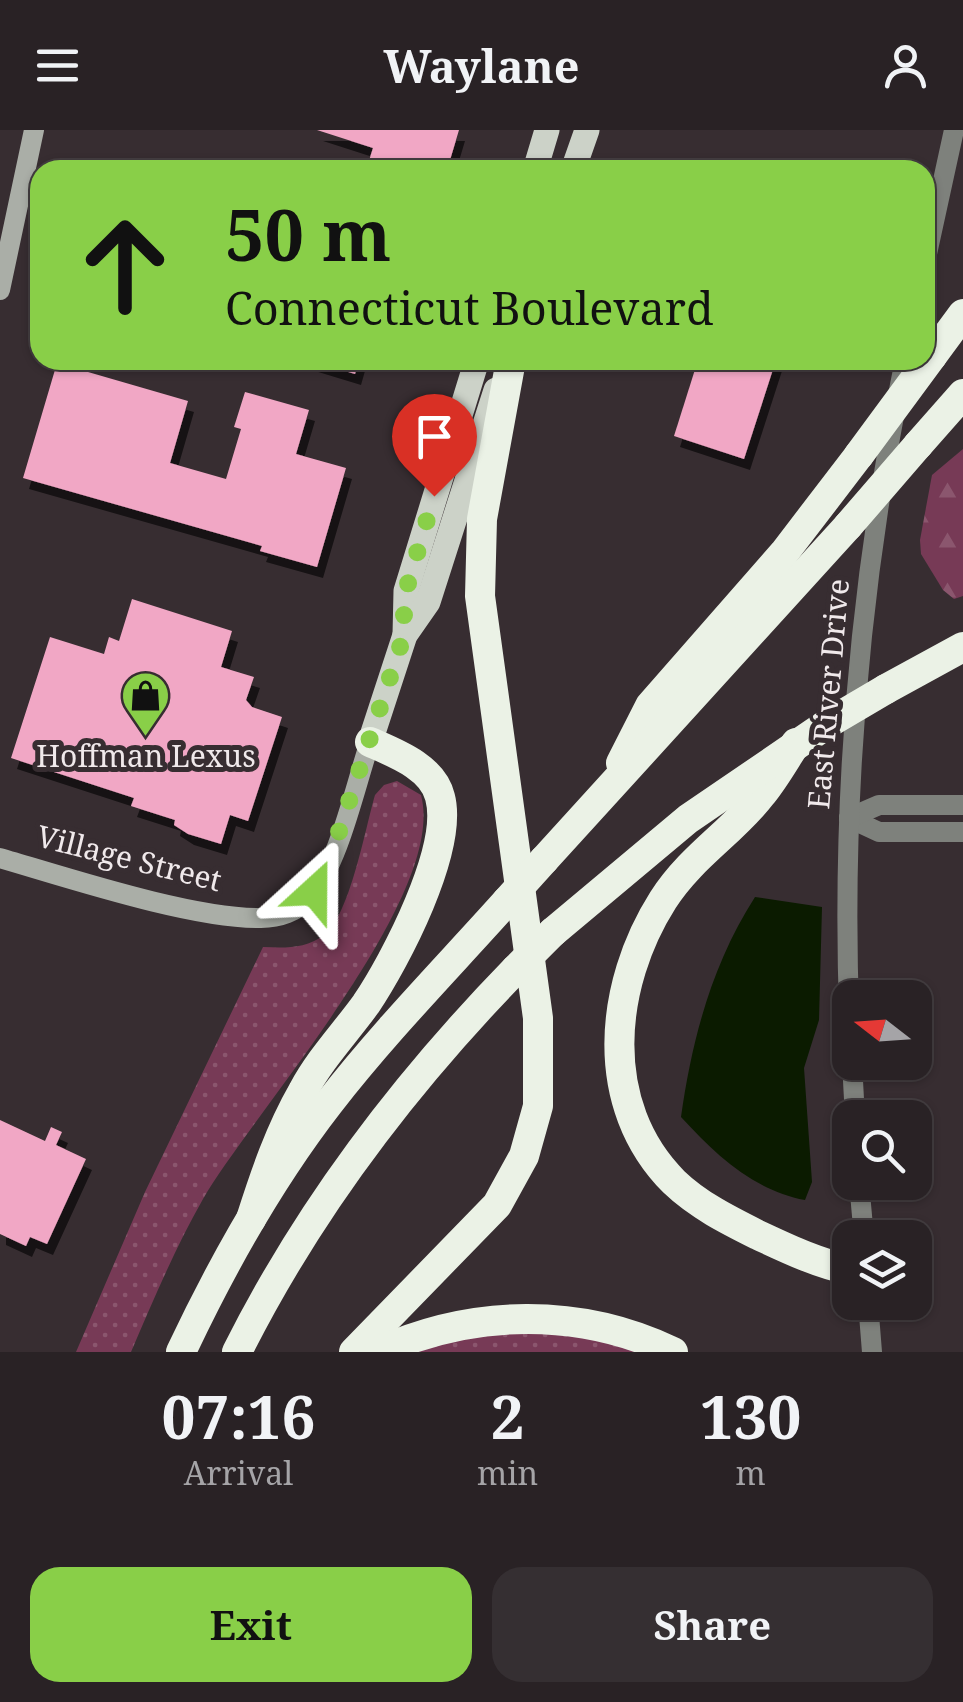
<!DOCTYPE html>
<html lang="en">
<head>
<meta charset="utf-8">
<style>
  :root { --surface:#292225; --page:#352f32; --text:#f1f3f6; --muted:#a5a4a7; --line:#453f42; --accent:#89cf48 }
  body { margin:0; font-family:"Noto Serif",serif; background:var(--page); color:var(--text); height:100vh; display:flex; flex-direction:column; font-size:38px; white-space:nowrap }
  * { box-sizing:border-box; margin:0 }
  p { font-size:32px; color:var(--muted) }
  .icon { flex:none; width:55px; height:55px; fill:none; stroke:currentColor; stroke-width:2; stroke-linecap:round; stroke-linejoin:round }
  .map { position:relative; height:1222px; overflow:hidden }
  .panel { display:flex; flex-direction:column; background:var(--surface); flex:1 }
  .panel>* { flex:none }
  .top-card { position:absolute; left:30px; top:30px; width:905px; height:210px; border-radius:30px; box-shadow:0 2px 8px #0004,0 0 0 2px var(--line); background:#89cf48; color:#111; overflow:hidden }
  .needle { width:65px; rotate:287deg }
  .buttons { position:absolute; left:832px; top:850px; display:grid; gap:20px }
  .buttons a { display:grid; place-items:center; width:100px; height:100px; border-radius:20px; background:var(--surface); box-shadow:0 2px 8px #0004,0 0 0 2px var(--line); font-size:50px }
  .pin { position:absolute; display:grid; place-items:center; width:85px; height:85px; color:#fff; margin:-102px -42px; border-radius:50% 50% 50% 0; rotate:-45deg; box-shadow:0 0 10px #0007 }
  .pin .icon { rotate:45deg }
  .me { position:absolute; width:110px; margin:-55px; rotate:24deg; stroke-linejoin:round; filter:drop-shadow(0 0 8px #0008) }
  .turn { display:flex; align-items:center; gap:35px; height:210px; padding:0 30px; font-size:45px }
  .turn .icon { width:130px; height:130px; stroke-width:2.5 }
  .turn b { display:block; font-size:70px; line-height:85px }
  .eta { display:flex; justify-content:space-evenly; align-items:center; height:170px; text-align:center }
  .eta b { font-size:60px; font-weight:700; line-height:70px }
  .primary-button { display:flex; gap:20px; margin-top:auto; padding:20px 30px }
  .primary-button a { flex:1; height:115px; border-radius:30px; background:var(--accent); color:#111; font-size:40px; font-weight:700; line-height:115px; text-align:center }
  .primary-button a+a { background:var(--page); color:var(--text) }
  header { display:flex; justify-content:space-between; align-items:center; height:130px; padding:0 30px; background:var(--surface); font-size:45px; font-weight:700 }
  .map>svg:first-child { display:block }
  .grass { fill:url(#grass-dots) }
  .forest { fill:url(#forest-firs) }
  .water { fill:#0b1b00 }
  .building { fill:#f1a7c5; filter:url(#shadow) }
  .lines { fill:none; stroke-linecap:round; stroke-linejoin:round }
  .tertiary { stroke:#7e817c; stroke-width:20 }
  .secondary { stroke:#aaaea7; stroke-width:20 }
  .primary { stroke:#ccd2c8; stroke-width:25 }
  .motorway { stroke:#ebf2e6; stroke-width:30 }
  .motorway-bridge { stroke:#ebf2e6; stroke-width:30 }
  .route { stroke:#89cf48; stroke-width:18; stroke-dasharray:0 32.4 }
  .labels { text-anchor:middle; stroke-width:10; stroke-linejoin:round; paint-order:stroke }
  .street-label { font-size:30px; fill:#f0e9eb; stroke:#372d31 }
  .poi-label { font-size:30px; fill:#f0e9eb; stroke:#372d31 }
</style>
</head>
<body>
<header><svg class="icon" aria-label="menu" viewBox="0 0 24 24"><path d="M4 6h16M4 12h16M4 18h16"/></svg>Waylane<svg class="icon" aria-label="person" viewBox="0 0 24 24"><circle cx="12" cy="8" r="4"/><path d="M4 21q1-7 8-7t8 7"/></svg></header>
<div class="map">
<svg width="963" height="1222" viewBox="0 0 963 1222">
  <defs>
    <pattern id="grass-dots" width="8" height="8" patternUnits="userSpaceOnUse" patternTransform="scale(2.5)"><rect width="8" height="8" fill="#773a56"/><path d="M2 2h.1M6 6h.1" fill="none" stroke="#8b566e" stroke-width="1.8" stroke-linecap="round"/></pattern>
    <pattern id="forest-firs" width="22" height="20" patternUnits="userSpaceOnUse" patternTransform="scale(2.5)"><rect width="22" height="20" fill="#773a56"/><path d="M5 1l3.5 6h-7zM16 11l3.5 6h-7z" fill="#8b566e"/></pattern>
    <filter id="shadow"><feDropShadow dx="6" dy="11" stdDeviation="0" flood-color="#0009"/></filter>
  </defs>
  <rect width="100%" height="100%" fill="#372d31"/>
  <g class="grass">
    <path d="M397,651L421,665C448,766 255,980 203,1069C175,1118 153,1171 131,1222H76L145,1062L263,817C284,818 306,819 324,805C350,785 365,699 375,665L384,655Z"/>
    <path d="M493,1200L571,1202L648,1222H414Z"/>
  </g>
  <path class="forest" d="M963,319V466L954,469L943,460L921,424L920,410L932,345Z"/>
  <path class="water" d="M755,767L822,777L819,890L804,938L812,1052L805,1070C753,1060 716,1025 681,987C692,909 712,834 755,767Z"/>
  <g class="building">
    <path d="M317,0H459L447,40H366L373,18Z"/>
    <path d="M309,230H359L355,244Z"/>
    <path d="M698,230H776L744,329L674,306Z"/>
    <path d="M57,233L188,271L170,333L226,349L241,299L234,297L245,262L309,280L296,324L346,338L317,437L260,421L262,416L23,348Z"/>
    <path d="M132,469L232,501L221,537L254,547L246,570L252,577L282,587L248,691L230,685L221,714L188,704L174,695L175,690L131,676L134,668L11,628L50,507L104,524L109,507L119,511Z"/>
    <path d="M0,990L45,1011L51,997L62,1002L56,1015L86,1029L47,1114L30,1107L26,1116L0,1104Z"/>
  </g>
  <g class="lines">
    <g class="tertiary">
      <path d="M925,133L954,0"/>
      <path d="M849,688L879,702H963"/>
      <path d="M849,688L879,675H963"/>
      <path d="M850,905C840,679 859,452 905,230"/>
      <path d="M852,932L855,988"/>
      <path d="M859,1052L864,1108"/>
      <path d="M868,1172L872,1222"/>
    </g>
    <g class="secondary">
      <path d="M0,160L34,0"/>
      <path d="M0,728C69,748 193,789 261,788C279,788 297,782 309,768C339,734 355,656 370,612"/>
    </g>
    <g class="primary">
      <path d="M535,40L547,0"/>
      <path d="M573,40L587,0"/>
      <path d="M405,505L406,461L477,230"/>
      <path d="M370,612L405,505L428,472L496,260"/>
    </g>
    <g class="motorway">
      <path d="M932,226L963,184"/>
      <path d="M918,315L963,264"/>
      <path d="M886,559L963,517"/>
      <path d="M796,613C785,630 775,648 762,664C733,702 691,726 663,770C609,855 597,975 674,1052C698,1075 728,1090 758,1105C788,1119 817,1133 850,1140"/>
      <path d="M621,633L650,576L784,423L859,325"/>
      <path d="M544,730L848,396"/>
      <path d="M553,802L688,689L830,592"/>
      <path d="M251,1089C265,1045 280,1001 303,961C320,929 345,903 366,874C395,831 454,719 440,667C433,637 395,623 370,612"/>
      <path d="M181,1222C222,1135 270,1049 329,973C384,902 447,838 507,771"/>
      <path d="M237,1222C309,1078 404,954 516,839"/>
      <path d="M354,1222L497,1075L524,1026L538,976V888L480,466L482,389L511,230"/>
      <path d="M378,1222C472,1179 580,1177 673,1222"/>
    </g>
    <g class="motorway-bridge">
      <path d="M859,325L932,226"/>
      <path d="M848,396L918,315"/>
      <path d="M830,592L886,559"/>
      <path d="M507,771L544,730"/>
      <path d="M516,839L553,802"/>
    </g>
  </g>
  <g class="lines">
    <path class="route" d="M314,761L330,729L404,505V467L434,366"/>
  </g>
  <defs>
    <symbol id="shop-pin" viewBox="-11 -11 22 30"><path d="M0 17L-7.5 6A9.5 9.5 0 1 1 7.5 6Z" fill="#89cf48" stroke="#372d31"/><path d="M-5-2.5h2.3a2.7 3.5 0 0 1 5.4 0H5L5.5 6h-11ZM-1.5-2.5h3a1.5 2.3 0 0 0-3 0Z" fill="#111"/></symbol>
  </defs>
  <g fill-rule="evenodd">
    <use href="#shop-pin" x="118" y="538" width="55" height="75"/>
  </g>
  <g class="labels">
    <g class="street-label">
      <text transform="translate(829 564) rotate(-85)" y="10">East River Drive</text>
      <text transform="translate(129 729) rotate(14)" y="10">Village Street</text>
    </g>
    <g class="poi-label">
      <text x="146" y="637">Hoffman Lexus</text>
    </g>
  </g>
</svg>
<div class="buttons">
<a><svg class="needle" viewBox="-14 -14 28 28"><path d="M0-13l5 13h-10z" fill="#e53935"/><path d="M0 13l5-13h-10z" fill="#a5a4a7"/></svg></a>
<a><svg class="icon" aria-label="search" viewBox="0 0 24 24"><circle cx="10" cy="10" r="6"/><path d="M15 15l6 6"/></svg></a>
<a><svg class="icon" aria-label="layers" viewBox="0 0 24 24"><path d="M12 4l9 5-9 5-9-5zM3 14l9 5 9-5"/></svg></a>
</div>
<div class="pin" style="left:434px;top:366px;background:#d93025"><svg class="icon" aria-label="arrive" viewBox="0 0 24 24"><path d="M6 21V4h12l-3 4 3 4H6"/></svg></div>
<svg class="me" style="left:314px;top:761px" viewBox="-20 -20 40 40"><path d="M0-17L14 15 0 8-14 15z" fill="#89cf48" stroke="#fff" stroke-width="4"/></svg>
<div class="top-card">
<div class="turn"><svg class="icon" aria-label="ahead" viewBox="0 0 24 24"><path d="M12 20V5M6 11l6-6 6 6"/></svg><div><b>50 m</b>Connecticut Boulevard</div></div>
</div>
</div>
<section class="panel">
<div class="eta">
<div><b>07:16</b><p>Arrival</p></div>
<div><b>2</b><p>min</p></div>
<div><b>130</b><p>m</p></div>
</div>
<div class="primary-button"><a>Exit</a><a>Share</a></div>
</section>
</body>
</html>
